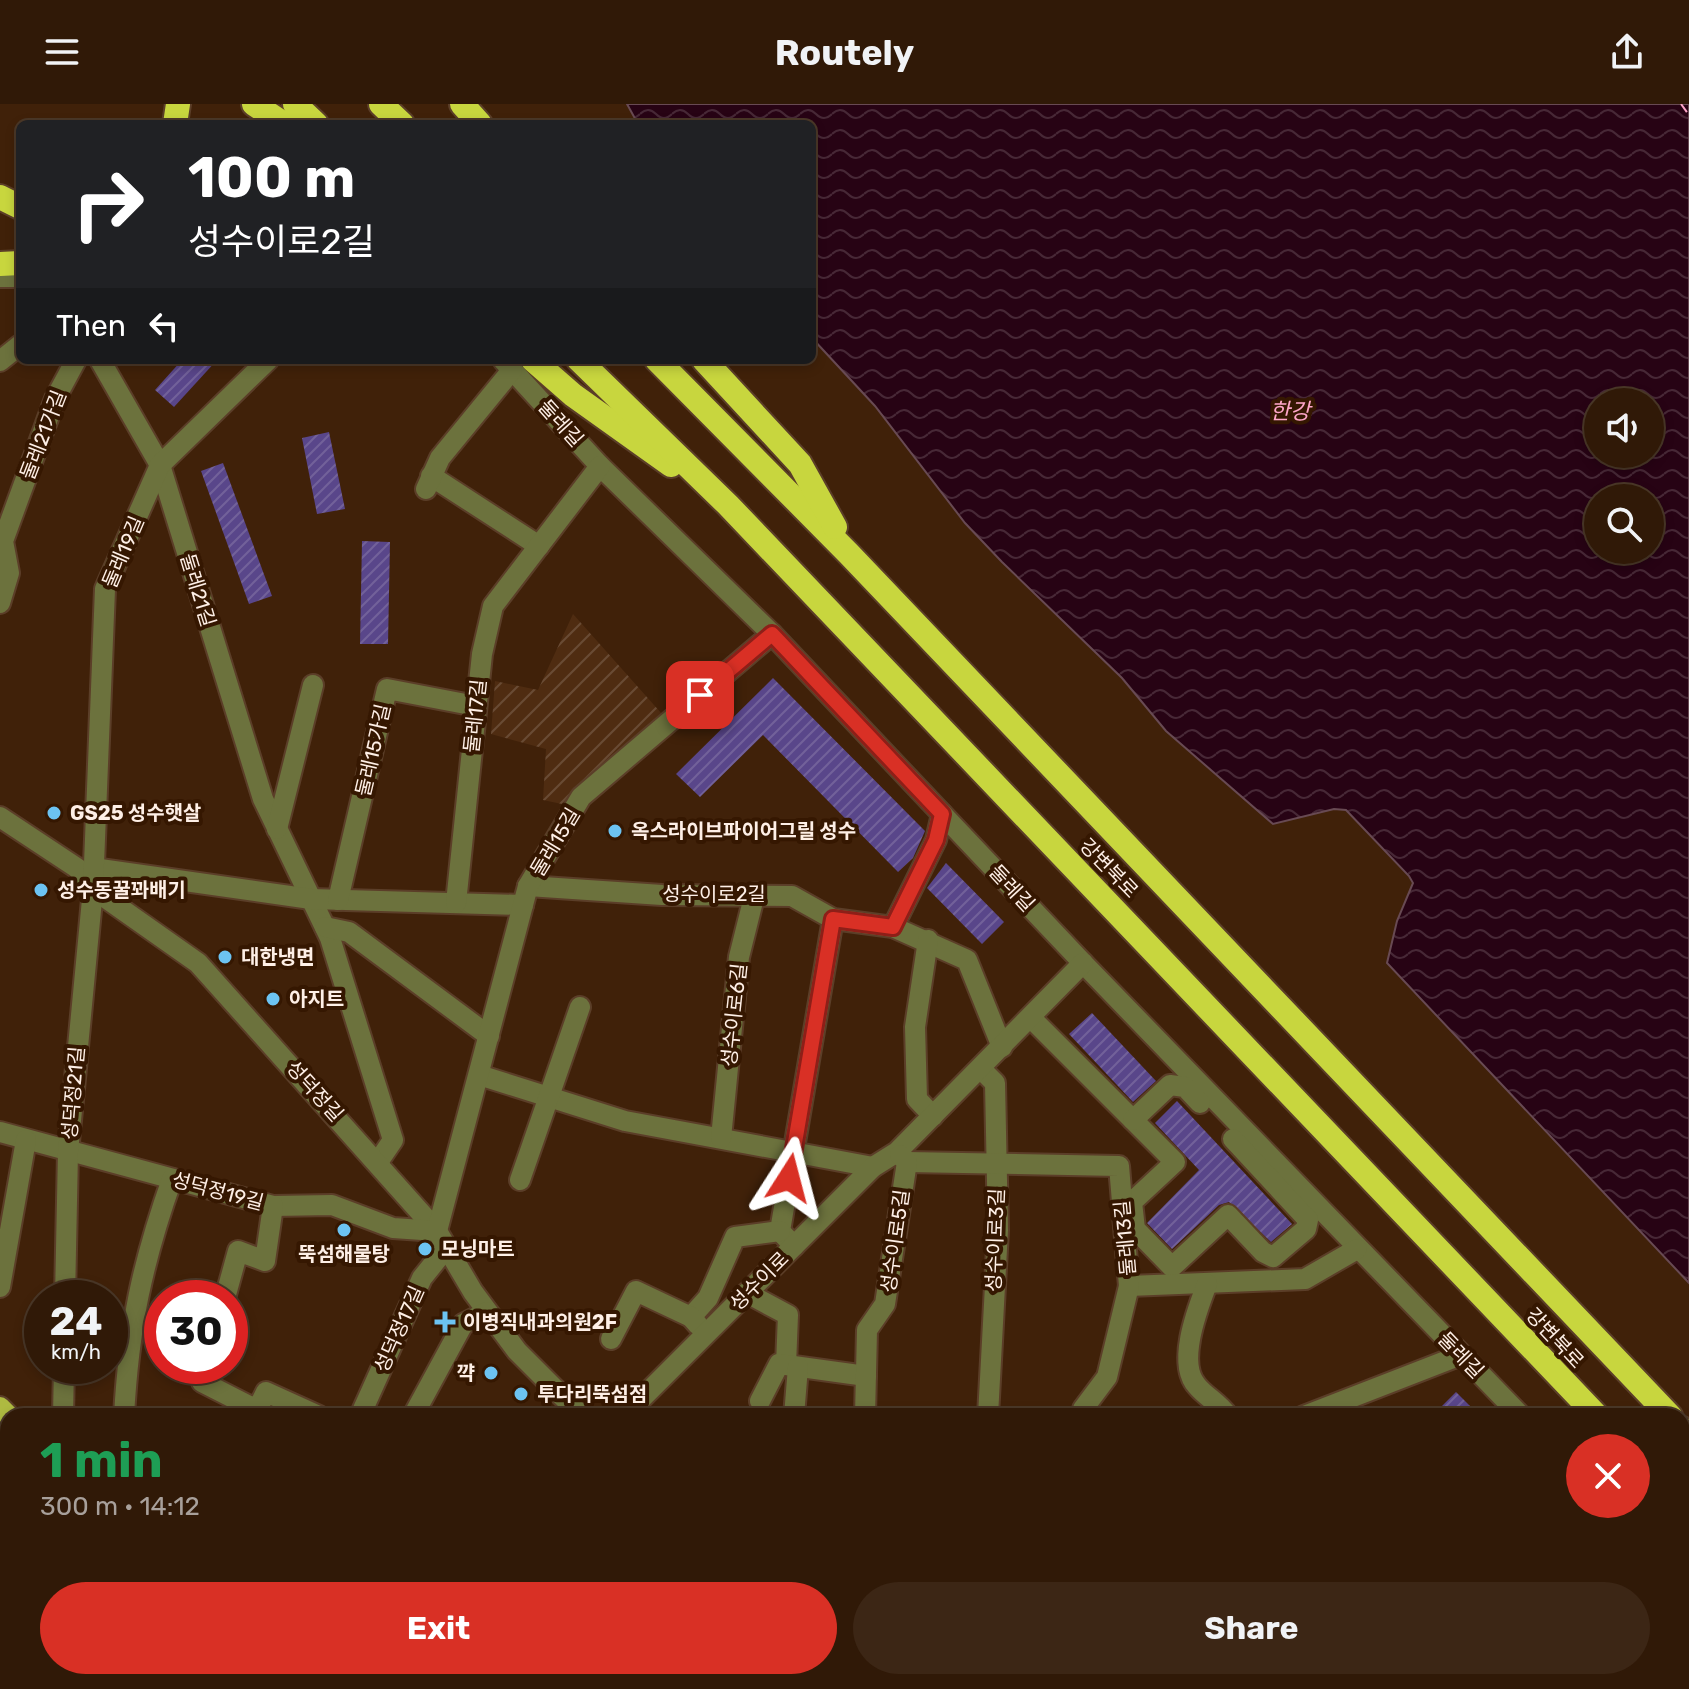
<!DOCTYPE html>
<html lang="en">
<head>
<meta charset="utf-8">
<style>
  :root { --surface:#301907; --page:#3c2615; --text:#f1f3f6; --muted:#a8a09b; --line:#4b3828; --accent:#d93025 }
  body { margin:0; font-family:Rubik,"Noto Sans KR",sans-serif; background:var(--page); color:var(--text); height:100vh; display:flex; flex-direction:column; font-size:30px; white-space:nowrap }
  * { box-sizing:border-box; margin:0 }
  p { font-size:26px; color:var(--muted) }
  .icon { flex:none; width:44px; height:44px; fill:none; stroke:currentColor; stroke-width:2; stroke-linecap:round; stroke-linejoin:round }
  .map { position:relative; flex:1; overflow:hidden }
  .sheet { position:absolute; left:0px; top:1304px; width:1690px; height:282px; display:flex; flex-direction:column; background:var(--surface); border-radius:24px 24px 0 0; box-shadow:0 4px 12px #0003,0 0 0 2px var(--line) }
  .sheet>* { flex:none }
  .guide { position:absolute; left:16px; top:16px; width:800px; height:244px; border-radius:12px; box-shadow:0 4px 12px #0003,0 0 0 2px var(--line); background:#202124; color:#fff; overflow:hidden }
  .buttons { position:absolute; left:1584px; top:284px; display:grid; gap:16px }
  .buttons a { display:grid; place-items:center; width:80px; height:80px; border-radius:50%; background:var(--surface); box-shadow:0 4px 12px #0003,0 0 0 2px var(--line); font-size:40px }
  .speed { position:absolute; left:24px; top:1176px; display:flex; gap:16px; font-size:40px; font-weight:700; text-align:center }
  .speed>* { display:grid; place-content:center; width:104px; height:104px; border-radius:50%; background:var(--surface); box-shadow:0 4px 12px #0003,0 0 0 2px var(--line); line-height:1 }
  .speed small { font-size:20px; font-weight:400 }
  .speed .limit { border:12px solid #d22; background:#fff; color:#111 }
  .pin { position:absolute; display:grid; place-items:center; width:68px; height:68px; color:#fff; margin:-34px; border-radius:16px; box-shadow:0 4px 12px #0006 }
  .me { position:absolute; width:88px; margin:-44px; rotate:9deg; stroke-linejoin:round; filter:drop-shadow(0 0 6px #0008) }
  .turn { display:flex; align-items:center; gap:28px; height:168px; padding:0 40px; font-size:36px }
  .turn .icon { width:104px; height:104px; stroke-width:2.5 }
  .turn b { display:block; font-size:56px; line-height:68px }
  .then { display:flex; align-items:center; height:76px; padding:0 40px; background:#0003; gap:16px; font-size:30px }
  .round { display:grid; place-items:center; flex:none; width:84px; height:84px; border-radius:42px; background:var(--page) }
  .headline { display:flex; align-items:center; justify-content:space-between; height:136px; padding:0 40px }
  h1 { font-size:48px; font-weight:700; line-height:60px; color:#1e9e55 }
  .button { display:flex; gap:16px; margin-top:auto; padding:16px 40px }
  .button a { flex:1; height:92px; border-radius:48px; background:var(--accent); color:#fff; font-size:32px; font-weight:700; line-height:92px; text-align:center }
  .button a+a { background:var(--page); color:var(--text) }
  header { display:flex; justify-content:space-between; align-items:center; height:104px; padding:0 40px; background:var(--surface); font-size:36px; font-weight:700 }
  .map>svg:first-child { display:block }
  .industrial { fill:url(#industrial-furrows) }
  .water { fill:url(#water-waves); stroke:#684a53; stroke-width:2; fill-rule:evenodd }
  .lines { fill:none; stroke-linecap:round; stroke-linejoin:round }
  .ferry { stroke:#fea6c9; stroke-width:2; stroke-dasharray:10 8; stroke-linecap:butt }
  .building { fill:url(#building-hatch) }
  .minor-casing { stroke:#5b3e28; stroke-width:24 }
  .major-casing { stroke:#5b3e28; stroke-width:24 }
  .highway-casing { stroke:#5b3e28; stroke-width:28 }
  .minor { stroke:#6c723d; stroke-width:20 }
  .major { stroke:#aeba41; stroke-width:20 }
  .highway { stroke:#c8d63e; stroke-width:24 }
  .route-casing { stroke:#8d1f18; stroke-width:20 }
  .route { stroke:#d93025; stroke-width:14 }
  .poi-dot { fill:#6cc3f2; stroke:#351701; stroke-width:3 }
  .labels { text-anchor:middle; stroke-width:8; stroke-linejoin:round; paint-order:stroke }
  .street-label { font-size:20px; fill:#feefe6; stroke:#351701 }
  .poi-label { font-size:20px; font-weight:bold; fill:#feefe6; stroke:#351701; text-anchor:start }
  .water-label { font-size:22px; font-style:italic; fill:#fea6c9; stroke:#351701 }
</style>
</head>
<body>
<header><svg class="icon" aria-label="menu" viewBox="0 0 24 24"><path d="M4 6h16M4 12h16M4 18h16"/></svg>Routely<svg class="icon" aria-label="share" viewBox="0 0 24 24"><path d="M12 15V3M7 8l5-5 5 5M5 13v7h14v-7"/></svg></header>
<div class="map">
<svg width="1689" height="1585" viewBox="0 0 1689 1585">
  <defs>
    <pattern id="industrial-furrows" width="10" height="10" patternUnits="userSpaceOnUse" patternTransform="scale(2)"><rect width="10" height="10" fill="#4f2c11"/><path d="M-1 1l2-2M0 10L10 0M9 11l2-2" fill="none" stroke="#694b34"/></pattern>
    <pattern id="water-waves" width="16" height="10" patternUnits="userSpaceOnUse" patternTransform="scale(2)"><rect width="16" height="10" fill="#270314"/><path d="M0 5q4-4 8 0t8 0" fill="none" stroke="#472836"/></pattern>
    <pattern id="building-hatch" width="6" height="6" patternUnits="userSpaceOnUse" patternTransform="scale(2)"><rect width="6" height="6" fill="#59468a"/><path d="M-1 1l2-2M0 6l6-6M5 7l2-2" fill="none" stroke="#72619a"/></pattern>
  </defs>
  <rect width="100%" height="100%" fill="#402109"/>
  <path class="industrial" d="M573,510L662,610L562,700L543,696L546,645L491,630L495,577L538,586Z"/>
  <path class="water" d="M627,0H1689V1179L1387,859L1397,817L1413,779L1409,772L1346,706L1334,705L1273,720L1166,627L1122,574L1002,458L965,419L875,302L812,234V20H638ZM1598,298H1650V350H1598ZM1598,394H1650V446H1598Z"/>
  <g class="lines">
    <path class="ferry" d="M1681,0L1689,11"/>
  </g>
  <g class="building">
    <path d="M182,256H217L174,303L155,286Z"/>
    <path d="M329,328L345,405L317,410L302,334Z"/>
    <path d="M223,359L272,492L249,500L201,367Z"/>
    <path d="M362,437L390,438L388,540H360Z"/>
    <path d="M773,574L925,727L913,754L898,768L763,631L700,693L676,670Z"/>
    <path d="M946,759L1004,818L982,840L927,784Z"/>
    <path d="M1092,909L1156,977L1133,998L1069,930Z"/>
    <path d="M1177,997L1292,1120L1271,1138L1229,1098L1219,1101L1172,1145L1147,1119L1199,1066L1155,1019Z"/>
    <path d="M1456,1288L1480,1312H1432Z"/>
  </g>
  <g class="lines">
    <defs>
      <g id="minor">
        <path d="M0,173H20"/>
        <path d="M100,256L160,361L263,695L330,834L393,1036L378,1058"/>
        <path d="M503,256L600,362L772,530L1083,859L1521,1312"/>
        <path d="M0,257L20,241"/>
        <path d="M431,372L539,442"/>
        <path d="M426,385L440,354L512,266"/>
        <path d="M0,499L9,469L3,437L55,295L76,256"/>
        <path d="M0,713L77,764L93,785L198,859L437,1127L473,1188L517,1247L582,1312"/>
        <path d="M277,725L313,581"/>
        <path d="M93,764L311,795L523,801"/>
        <path d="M528,782L662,791L792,792L833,815L893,823L967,856L1002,943"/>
        <path d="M338,796L387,585L476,602"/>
        <path d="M456,799L482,550L493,502L600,362"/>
        <path d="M325,823L349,828L489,932"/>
        <path d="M893,823L936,736L942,710"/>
        <path d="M928,836L915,923L917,995L933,1012"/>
        <path d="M1031,914L1175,1058L1132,1098L1135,1125L1172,1163L1228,1111L1263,1148L1273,1153L1306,1125L1308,1116L1233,1035"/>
        <path d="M981,965L995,979L998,1126L988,1312"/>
        <path d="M479,971L625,1017L873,1063"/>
        <path d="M1133,1016L1170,981L1185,983L1200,999"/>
        <path d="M0,1028L273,1102L332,1101L393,1124L437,1127L528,782L581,693L772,530"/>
        <path d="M721,1034L739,853L755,789"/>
        <path d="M907,1058L1119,1062L1129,1182L1305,1175L1357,1145"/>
        <path d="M520,1076L580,903"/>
        <path d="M794,1142L780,1127L833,815"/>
        <path d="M1207,1180C1198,1204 1176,1259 1197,1282C1206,1293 1219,1299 1228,1312"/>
        <path d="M0,1183L26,1036"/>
        <path d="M747,1189L788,1211L786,1261"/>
        <path d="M65,1194L68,1048L93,785L105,485L160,361L268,256"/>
        <path d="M225,1194L238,1147L265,1157L273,1102"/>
        <path d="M691,1213L708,1194L735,1133L780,1127"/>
        <path d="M611,1235L636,1187L691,1213L698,1221"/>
        <path d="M206,1262L202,1278L257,1306L266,1288L319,1312"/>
        <path d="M760,1297L779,1260L866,1272"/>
        <path d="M63,1312L64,1262"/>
        <path d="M124,1312C129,1222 142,1160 172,1075"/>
        <path d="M360,1312L422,1174L447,1143"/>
        <path d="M413,1312L463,1220L487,1208"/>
        <path d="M624,1312L873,1063L897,1048L1083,859"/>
        <path d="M794,1312L798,1263"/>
        <path d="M865,1312L867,1226L885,1200L907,1058L900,1051"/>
        <path d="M1082,1312L1083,1305L1107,1273L1129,1182"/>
        <path d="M1304,1312L1461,1251"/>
        <path d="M0,1442L8,1443"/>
        <path d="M1682,1478L1689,1486"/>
        <path d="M1682,1522L1689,1520"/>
        <path d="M588,1578L601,1585"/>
        <path d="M892,1578L900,1585"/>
        <path d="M1315,1578L1317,1585"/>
        <path d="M1618,1578L1621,1585"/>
        <path d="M232,1585L234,1578"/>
        <path d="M342,1585L349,1578"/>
        <path d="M432,1585L436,1578"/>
        <path d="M536,1585L539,1578"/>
        <path d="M728,1585L732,1578"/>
        <path d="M822,1585L826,1578"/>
        <path d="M987,1585L988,1578"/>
        <path d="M1142,1585L1164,1578"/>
        <path d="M1422,1585L1430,1578"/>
      </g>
      <g id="major">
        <path d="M0,1303L9,1312"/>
        <path d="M273,1578L280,1585"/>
      </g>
      <g id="highway">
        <path d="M254,0L284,20"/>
        <path d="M295,0L316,20"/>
        <path d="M381,0L402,20"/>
        <path d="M462,0L480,20"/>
        <path d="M175,20L178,0"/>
        <path d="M0,93L20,103"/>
        <path d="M0,160L20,159"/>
        <path d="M533,256L573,291L671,361"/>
        <path d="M579,256L728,401L1597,1312"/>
        <path d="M657,256L849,450L1670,1312"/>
        <path d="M704,256L800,360L835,423"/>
        <path d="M1682,1325L1689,1333"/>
        <path d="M1682,1402L1689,1409"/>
      </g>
    </defs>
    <use href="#minor" class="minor-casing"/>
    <use href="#major" class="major-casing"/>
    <use href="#highway" class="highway-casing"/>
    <use href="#minor" class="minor"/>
    <use href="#major" class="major"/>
    <use href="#highway" class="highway"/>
  </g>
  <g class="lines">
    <defs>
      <path id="route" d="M700,591L772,530L942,710L936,736L893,823L833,815L789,1074"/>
    </defs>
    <use href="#route" class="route-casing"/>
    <use href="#route" class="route"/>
  </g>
  <g class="poi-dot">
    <circle cx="54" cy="709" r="8"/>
    <circle cx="615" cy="727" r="8"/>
    <circle cx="41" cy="786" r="8"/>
    <circle cx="225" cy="853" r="8"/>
    <circle cx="273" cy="895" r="8"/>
    <circle cx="344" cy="1126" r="8"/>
    <circle cx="425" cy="1145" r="8"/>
    <path d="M441 1206h8v8h8v8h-8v8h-8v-8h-8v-8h8z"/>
    <circle cx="491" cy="1269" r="8"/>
    <circle cx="521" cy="1290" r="8"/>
  </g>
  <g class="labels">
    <g class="street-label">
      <text transform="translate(561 319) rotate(48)" y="7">둘레길</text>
      <text transform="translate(43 331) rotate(-69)" y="7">둘레21가길</text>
      <text transform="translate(123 448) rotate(-67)" y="7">둘레19길</text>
      <text transform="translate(198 486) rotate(73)" y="7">둘레21길</text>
      <text transform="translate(475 612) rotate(-84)" y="7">둘레17길</text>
      <text transform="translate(373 646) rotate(-77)" y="7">둘레15가길</text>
      <text transform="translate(555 738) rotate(-59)" y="7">둘레15길</text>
      <text transform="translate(1109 764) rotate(46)" y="7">강변북로</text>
      <text transform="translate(1012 784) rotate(47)" y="7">둘레길</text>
      <text x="714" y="797">성수이로2길</text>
      <text transform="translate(734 911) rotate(-84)" y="7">성수이로6길</text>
      <text transform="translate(315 987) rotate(48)" y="7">성덕정길</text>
      <text transform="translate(73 989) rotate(-85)" y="7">성덕정21길</text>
      <text transform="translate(218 1087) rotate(15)" y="7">성덕정19길</text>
      <text transform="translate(1125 1134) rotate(-95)" y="7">둘레13길</text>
      <text transform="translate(995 1136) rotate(-88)" y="7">성수이로3길</text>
      <text transform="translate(895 1137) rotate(-82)" y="7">성수이로5길</text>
      <text transform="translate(759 1177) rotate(-45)" y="7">성수이로</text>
      <text transform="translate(399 1225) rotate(-66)" y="7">성덕정17길</text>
      <text transform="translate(1555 1234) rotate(47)" y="7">강변북로</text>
      <text transform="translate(1461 1251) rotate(46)" y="7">둘레길</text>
    </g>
    <g class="poi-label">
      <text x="70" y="716">GS25 성수햇살</text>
      <text x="631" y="734">옥스라이브파이어그릴 성수</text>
      <text x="57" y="793">성수동꿀꽈배기</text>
      <text x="241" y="860">대한냉면</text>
      <text x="289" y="902">아지트</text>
      <text x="441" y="1152">모닝마트</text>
      <text x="344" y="1157" text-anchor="middle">뚝섬해물탕</text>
      <text x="463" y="1225">이병직내과의원2F</text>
      <text x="475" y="1276" text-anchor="end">꺅</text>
      <text x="537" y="1297">투다리뚝섬점</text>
    </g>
    <g class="water-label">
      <text x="1290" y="315">한강</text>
    </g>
  </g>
</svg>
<div class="buttons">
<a><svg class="icon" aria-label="sound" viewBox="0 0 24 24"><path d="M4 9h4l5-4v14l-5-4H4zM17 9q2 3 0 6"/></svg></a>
<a><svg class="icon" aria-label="search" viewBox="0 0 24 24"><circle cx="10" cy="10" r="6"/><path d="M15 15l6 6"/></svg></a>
</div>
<div class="speed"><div>24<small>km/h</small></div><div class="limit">30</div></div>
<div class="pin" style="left:700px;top:591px;background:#d93025"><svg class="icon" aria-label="arrive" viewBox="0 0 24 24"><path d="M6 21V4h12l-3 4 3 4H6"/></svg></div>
<svg class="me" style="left:789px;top:1074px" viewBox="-20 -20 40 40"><path d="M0-17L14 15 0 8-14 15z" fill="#d93025" stroke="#fff" stroke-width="4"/></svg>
<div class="guide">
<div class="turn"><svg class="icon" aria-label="right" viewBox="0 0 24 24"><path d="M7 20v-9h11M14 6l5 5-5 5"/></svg><div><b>100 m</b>성수이로2길</div></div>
<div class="then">Then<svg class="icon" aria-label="left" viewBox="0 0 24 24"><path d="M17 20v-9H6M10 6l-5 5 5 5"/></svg></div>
</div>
<section class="sheet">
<div class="headline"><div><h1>1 min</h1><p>300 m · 14:12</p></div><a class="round" style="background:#d93025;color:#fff"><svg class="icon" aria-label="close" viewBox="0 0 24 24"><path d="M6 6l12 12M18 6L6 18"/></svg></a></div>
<div class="button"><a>Exit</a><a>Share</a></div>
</section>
</div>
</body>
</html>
